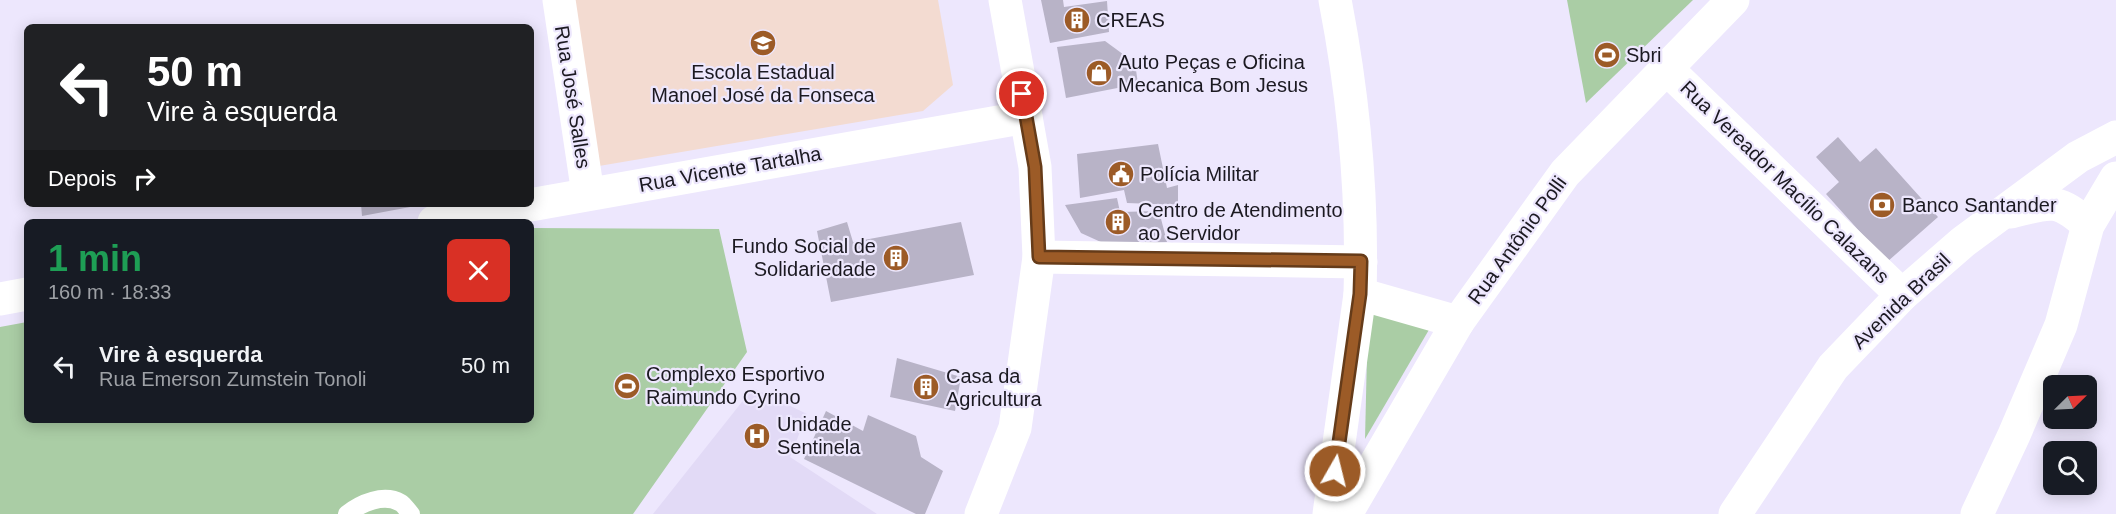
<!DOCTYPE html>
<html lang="pt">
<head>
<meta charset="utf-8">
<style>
  :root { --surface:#171b24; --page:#20242c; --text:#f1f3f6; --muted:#9ea1a6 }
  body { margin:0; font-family:Helvetica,sans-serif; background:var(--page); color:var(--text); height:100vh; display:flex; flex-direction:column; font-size:22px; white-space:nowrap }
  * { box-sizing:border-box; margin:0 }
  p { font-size:20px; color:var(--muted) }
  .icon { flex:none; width:33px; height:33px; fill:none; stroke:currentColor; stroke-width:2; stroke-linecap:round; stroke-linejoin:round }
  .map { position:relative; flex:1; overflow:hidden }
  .side { position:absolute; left:24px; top:219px; width:510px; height:204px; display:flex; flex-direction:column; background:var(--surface); border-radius:9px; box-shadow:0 3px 15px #0003 }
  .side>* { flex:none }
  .guide { position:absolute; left:24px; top:24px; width:510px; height:183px; border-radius:9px; box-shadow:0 3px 15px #0003; background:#202124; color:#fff; overflow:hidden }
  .needle { width:39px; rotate:66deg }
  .controls { position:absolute; left:2043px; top:375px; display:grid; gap:12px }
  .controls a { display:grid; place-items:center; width:54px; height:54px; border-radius:9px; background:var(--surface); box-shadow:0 3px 15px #0003; font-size:30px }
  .pin { position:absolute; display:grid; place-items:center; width:51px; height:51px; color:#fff; margin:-26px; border:3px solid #fff; border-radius:50%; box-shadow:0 2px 6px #0007 }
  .me { position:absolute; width:66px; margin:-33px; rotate:8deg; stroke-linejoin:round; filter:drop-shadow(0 0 4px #0008) }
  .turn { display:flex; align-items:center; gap:21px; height:126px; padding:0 24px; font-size:27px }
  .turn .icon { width:78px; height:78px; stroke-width:2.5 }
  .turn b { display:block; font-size:42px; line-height:51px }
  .then { display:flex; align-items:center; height:57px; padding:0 24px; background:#0003; gap:12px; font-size:22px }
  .round { display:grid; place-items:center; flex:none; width:63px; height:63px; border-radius:9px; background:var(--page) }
  .headline { display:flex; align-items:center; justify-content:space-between; height:102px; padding:0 24px }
  h1 { font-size:36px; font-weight:800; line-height:45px; color:#1e9e55 }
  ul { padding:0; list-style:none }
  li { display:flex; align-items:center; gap:18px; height:90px; padding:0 24px }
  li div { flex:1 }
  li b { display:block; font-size:22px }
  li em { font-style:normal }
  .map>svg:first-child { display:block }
  .built { fill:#e2daf6 }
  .education { fill:#f3dbd1 }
  .green { fill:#aacda5 }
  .building { fill:#b8b3c7 }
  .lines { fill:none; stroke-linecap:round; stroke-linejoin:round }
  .lane { stroke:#fff; stroke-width:18 }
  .street { stroke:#fff; stroke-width:33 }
  .secondary { stroke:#fff; stroke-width:33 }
  .primary { stroke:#fff; stroke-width:33 }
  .route-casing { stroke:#653b19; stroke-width:15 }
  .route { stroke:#9c5b27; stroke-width:10 }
  .labels { text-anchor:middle; stroke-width:4.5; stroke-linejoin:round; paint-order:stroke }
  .poi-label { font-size:20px; fill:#1b1921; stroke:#ede7fd; text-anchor:start }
  .street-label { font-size:20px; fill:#1b1921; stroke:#ede7fd }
</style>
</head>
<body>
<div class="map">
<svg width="2116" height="514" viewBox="0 0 2116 514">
  <rect width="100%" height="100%" fill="#ede7fd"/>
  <path class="built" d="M753,388L807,414L790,457L877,514H653Z"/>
  <path class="education" d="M573,0H938L953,85L923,111L599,166Z"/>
  <g class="green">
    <path d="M1567,0H1693L1586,103Z"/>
    <path d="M531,228L719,229L747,352L633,514H0V327L27,322V420H531Z"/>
    <path d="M1368,313L1430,328L1365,439Z"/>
  </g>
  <g class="building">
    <path d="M1041,0H1063L1064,7L1107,1L1109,32L1050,43Z"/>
    <path d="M1105,41L1135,63L1138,84L1066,98L1057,47Z"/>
    <path d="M1838,137L1860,162L1876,148L1938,217L1887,262L1826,194L1839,182L1816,157Z"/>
    <path d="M1158,144L1167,188L1178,185V205L1127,203L1124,190L1080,198L1077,154Z"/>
    <path d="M1117,198L1120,212L1159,211L1167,242L1128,245L1103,243L1081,233L1065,205Z"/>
    <path d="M361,204H421V205L362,216Z"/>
    <path d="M847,222L853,242L961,222L974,275L831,302L817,231Z"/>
    <path d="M897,358L961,377L955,411L890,397Z"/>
    <path d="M826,411L863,431L868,415L916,436L921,457L943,471L925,514H916L804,459Z"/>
  </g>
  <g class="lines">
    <path class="lane" d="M347,514C361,503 384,493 401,503C404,505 408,511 411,514"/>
    <g class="street">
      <path d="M559,0L588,194"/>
      <path d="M1668,70L1902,295"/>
      <path d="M434,222L1026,117"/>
      <path d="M1039,257L1361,262"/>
      <path d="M0,299L27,294"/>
      <path d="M981,514L1015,428L1039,257L1035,167L1005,0"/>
    </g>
    <g class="secondary">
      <path d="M1360,294L1458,322"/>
      <path d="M1329,514L1360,294C1363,194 1354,98 1335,0"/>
      <path d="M1346,514L1458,322L1565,173L1733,0"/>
    </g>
    <g class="primary">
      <path d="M2011,212C2051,202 2056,197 2088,225"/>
      <path d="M1735,514L1833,367L1902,295L1963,242L2078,157L2116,137"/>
      <path d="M1977,514L2014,435L2061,325L2088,225L2116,178"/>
    </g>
  </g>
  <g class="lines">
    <defs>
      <path id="route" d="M1022,94L1035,167L1039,257L1361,261L1360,294L1335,471"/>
    </defs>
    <use href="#route" class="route-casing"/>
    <use href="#route" class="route"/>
  </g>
  <defs>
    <symbol id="building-disc" viewBox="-11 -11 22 22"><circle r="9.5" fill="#9c5b27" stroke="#ede7fd"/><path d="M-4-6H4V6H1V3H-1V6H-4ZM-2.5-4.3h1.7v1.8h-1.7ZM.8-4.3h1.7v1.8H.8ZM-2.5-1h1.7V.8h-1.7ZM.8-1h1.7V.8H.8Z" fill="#fff"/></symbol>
    <symbol id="school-disc" viewBox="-11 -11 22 22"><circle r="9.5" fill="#9c5b27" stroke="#ede7fd"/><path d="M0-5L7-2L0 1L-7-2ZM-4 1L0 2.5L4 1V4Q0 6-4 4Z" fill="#fff"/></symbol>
    <symbol id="stadium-disc" viewBox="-11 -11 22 22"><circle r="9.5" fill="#9c5b27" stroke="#ede7fd"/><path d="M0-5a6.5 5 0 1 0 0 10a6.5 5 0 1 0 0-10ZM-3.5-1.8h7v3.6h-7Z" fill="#fff"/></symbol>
    <symbol id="shop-disc" viewBox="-11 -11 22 22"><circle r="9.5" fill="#9c5b27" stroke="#ede7fd"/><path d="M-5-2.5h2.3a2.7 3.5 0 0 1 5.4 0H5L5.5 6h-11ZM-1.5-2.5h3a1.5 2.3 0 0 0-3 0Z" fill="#fff"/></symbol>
    <symbol id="civic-disc" viewBox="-11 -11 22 22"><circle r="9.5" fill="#9c5b27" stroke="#ede7fd"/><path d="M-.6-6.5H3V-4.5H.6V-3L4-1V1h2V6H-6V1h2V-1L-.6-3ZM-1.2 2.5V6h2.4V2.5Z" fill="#fff"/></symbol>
    <symbol id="bank-disc" viewBox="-11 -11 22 22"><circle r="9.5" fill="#9c5b27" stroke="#ede7fd"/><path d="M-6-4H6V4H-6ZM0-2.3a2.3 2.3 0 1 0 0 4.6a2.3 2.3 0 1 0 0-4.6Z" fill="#fff"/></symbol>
    <symbol id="hospital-disc" viewBox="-11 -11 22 22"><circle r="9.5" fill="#9c5b27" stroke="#ede7fd"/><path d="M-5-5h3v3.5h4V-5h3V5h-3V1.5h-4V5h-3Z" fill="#fff"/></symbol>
  </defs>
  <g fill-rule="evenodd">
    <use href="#building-disc" x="1062" y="5" width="30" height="30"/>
    <use href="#school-disc" x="748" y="28" width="30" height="30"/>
    <use href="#stadium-disc" x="1592" y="40" width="30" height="30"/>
    <use href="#shop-disc" x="1084" y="58" width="30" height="30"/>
    <use href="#civic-disc" x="1106" y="159" width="30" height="30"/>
    <use href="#bank-disc" x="1867" y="190" width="30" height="30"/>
    <use href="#building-disc" x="1103" y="207" width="30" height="30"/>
    <use href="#building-disc" x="881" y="243" width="30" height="30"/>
    <use href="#stadium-disc" x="612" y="371" width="30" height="30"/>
    <use href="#building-disc" x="911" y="372" width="30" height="30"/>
    <use href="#hospital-disc" x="742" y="421" width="30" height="30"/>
  </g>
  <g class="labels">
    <g class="poi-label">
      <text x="1096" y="27">CREAS</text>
      <text x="1626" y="62">Sbri</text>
      <text x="1118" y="69">Auto Peças e Oficina<tspan x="1118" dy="23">Mecanica Bom Jesus</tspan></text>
      <text x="763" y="79" text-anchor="middle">Escola Estadual<tspan x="763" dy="23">Manoel José da Fonseca</tspan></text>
      <text x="1140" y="181">Polícia Militar</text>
      <text x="1902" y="212">Banco Santander</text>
      <text x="1138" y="217">Centro de Atendimento<tspan x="1138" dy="23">ao Servidor</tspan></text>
      <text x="876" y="253" text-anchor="end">Fundo Social de<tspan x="876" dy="23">Solidariedade</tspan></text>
      <text x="646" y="381">Complexo Esportivo<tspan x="646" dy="23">Raimundo Cyrino</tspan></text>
      <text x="946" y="383">Casa da<tspan x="946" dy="23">Agricultura</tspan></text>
      <text x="777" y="431">Unidade<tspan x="777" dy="23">Sentinela</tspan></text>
    </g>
    <g class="street-label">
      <text transform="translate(573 97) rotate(81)" y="7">Rua José Salles</text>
      <text transform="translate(730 169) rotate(-10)" y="7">Rua Vicente Tartalha</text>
      <text transform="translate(1785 182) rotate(44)" y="7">Rua Vereador Macílio Calazans</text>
      <text transform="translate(1517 240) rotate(-54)" y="7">Rua Antônio Polli</text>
      <text transform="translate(1901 301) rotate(-44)" y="7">Avenida Brasil</text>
    </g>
  </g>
</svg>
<div class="controls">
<a><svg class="needle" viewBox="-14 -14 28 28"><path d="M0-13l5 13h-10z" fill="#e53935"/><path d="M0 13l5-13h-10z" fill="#9ea1a6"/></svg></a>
<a><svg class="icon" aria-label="search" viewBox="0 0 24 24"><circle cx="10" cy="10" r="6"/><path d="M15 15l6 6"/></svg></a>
</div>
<div class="pin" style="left:1022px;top:94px;background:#d93025"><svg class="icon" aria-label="arrive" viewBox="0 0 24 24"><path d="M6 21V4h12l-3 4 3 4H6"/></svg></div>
<svg class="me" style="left:1335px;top:471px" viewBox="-20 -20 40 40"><circle r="17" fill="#9c5b27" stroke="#fff" stroke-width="3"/><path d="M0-11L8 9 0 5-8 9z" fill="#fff"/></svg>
<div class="guide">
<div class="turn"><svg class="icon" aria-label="left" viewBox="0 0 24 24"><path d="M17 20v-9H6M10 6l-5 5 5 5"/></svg><div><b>50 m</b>Vire à esquerda</div></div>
<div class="then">Depois<svg class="icon" aria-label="right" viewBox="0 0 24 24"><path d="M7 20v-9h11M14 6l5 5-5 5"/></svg></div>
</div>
<section class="side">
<div class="headline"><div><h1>1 min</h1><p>160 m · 18:33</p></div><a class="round" style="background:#d93025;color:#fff"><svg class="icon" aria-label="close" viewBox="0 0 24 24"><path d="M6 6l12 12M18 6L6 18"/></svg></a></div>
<ul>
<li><svg class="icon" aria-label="left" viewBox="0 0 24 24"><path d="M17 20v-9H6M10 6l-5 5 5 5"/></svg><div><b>Vire à esquerda</b><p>Rua Emerson Zumstein Tonoli</p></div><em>50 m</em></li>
</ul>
</section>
</div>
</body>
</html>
